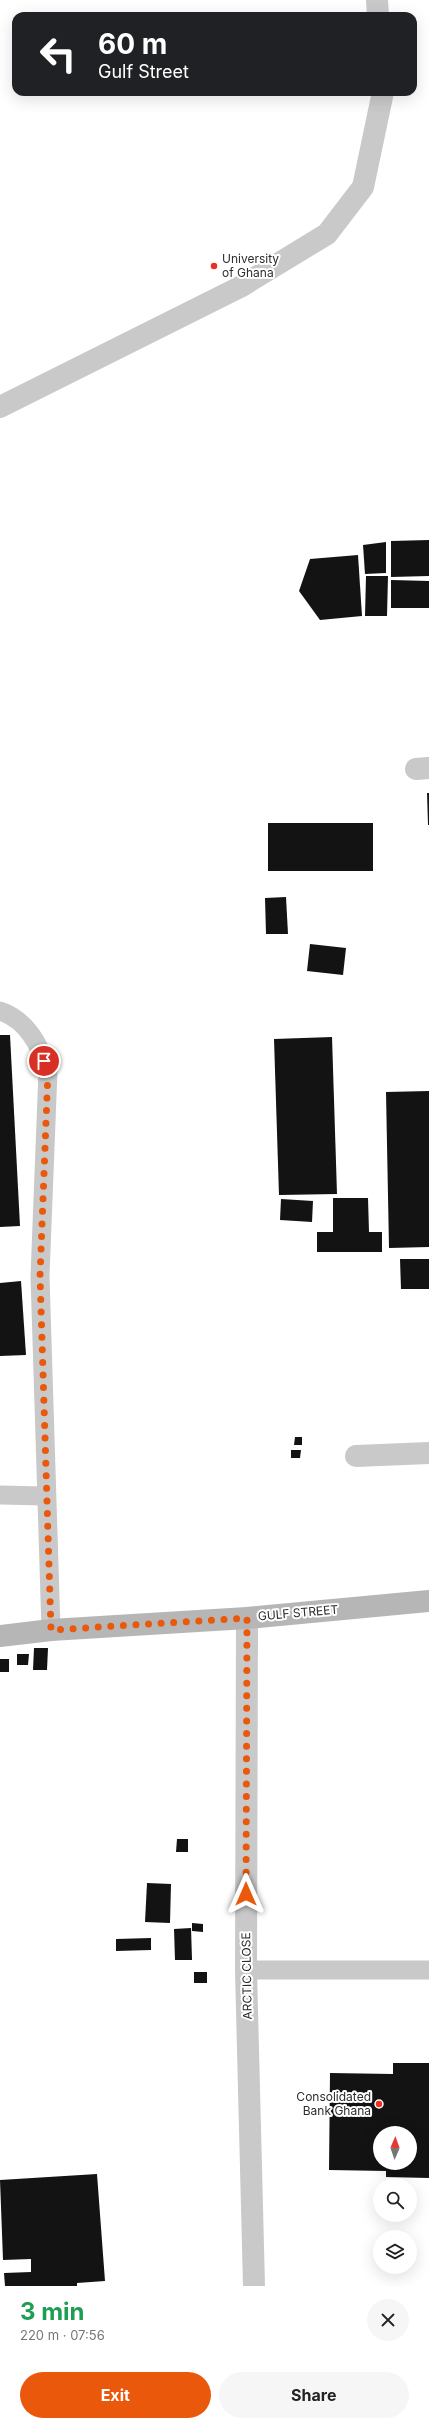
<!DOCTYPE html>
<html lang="en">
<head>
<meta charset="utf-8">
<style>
  :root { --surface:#fff; --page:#f6f6f6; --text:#222; --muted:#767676; --accent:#ea580c }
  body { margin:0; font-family:Inter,sans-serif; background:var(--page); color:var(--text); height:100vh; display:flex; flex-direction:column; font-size:15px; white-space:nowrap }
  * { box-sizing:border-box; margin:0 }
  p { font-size:13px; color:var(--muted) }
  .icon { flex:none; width:22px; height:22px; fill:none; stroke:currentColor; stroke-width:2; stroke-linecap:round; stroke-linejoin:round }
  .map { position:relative; height:2286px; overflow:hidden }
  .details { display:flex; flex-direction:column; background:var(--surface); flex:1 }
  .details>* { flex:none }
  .hud { position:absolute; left:12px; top:12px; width:405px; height:84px; border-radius:12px; box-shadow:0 4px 16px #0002; background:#202124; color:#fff; overflow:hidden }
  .needle { width:26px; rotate:2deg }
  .controls { position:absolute; left:373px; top:2126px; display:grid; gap:8px }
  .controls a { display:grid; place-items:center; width:44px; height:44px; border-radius:50%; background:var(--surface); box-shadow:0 4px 16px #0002; font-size:20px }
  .pin { position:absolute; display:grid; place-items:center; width:34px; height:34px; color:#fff; margin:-17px; border:2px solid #fff; border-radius:50%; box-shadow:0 1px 4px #0007 }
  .me { position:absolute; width:44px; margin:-22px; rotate:0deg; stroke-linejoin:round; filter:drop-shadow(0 0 3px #0008) }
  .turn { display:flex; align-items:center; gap:14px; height:84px; padding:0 20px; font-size:18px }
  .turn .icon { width:52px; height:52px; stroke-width:2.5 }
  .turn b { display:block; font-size:28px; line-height:34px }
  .round { display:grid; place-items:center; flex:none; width:42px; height:42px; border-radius:21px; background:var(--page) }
  .summary { display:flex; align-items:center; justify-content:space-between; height:68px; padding:0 20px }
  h1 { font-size:24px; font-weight:700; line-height:30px; color:#1e9e55 }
  .primary-button { display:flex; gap:8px; margin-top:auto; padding:8px 20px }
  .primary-button a { flex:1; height:46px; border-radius:24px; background:var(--accent); color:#fff; font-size:16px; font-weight:700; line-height:46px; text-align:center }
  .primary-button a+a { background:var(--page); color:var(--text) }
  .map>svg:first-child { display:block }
  .building { fill:#131313; fill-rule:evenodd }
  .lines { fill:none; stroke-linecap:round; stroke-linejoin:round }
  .lane { stroke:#c9c9c9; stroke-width:19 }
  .street { stroke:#c9c9c9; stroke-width:22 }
  .secondary { stroke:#b6b6b6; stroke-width:22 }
  .route { stroke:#ea580c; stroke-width:7; stroke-dasharray:0 12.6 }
  .poi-dot { fill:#f02f22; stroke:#fff; stroke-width:1.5 }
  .labels { text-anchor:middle; stroke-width:4; stroke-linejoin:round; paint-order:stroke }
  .poi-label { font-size:12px; fill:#2c2c2c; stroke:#fff; text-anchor:start }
  .street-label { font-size:12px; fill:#2c2c2c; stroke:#fff }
</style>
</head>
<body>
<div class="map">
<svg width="429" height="2286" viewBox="0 0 429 2286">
  <rect width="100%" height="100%" fill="#fff"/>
  <g class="building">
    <path d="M429,540V576L391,577V541Z"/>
    <path d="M386,542V573L365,574L363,545Z"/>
    <path d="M358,555L362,616L320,620L299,591L310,559Z"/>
    <path d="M366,576H388L387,616H365Z"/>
    <path d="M391,580L429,581V608H391Z"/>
    <path d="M427,793H429V825H428Z"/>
    <rect x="268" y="823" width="105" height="48"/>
    <path d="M286,897L288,934H266L265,898Z"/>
    <path d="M310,944L346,948L343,975L307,971Z"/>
    <path d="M0,1035H10L20,1226L0,1227Z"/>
    <path d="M332,1037L337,1194L279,1195L274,1039Z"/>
    <path d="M429,1091V1247L389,1248L386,1092Z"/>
    <path d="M333,1198H368L369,1232H382V1252H317V1232H333Z"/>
    <path d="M281,1199L313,1201L312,1222L280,1220Z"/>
    <path d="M400,1259H429V1289H401Z"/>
    <path d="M21,1281L26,1355L0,1356V1283Z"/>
    <path d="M295,1437H302V1445H294Z"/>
    <path d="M291,1450H301L300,1458H291Z"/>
    <path d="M34,1648H48L47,1670H33Z"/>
    <path d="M17,1654H29L28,1665H17Z"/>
    <rect x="0" y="1659" width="9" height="13"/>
    <path d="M177,1839H188V1852H176Z"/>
    <path d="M147,1883L171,1884L170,1923L145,1922Z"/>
    <path d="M192,1923L203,1924V1932L192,1931Z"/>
    <path d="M191,1928L192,1960H175L174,1929Z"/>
    <path d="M151,1938V1950L116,1951V1939Z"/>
    <rect x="194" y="1972" width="13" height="11"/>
    <path d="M393,2063H429V2178L386,2177V2171L329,2170L330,2073L393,2074ZM380,2133H410V2163H380Z"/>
    <path d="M97,2174L105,2281L77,2283V2286H5L4,2273L31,2272V2259L3,2260L0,2180Z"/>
  </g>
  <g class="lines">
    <g class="lane">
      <path d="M0,1011C27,1020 40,1045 48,1071L40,1276L51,1630"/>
      <path d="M0,1495L45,1496"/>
      <path d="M246,1970H429"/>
    </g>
    <g class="street">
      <path d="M377,0L378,16"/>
      <path d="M0,407L240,287L327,234L363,187L383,92"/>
      <path d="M416,769L429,768"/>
      <path d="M356,1456L429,1453"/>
      <path d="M247,1618L246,1970L254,2286"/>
    </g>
    <path class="secondary" d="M0,1636L51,1630L247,1618L429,1601"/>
  </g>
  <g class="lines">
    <path class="route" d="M44,1061L48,1071L40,1276L51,1630L247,1618L246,1894"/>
  </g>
  <g class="poi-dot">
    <circle cx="214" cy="266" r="4"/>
    <circle cx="379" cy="2104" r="4"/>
  </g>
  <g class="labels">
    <g class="poi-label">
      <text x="222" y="263">University<tspan x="222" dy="14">of Ghana</tspan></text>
      <text x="371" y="2101" text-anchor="end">Consolidated<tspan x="371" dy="14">Bank Ghana</tspan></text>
    </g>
    <g class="street-label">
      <text transform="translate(298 1613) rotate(-5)" y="4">GULF STREET</text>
      <text transform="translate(247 1976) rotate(-91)" y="4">ARCTIC CLOSE</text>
    </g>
  </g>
</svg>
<div class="controls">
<a><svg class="needle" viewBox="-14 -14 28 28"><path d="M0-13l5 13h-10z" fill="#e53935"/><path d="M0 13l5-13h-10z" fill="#767676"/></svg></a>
<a><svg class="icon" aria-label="search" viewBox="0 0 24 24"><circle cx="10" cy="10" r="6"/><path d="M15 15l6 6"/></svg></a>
<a><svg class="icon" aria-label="layers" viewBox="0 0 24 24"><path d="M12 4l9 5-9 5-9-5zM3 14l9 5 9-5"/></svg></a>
</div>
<div class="pin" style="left:44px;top:1061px;background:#d93025"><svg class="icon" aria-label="arrive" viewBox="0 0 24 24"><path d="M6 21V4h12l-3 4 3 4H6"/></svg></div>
<svg class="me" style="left:246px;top:1894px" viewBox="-20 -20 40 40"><path d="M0-17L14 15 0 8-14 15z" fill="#ea580c" stroke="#fff" stroke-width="4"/></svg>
<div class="hud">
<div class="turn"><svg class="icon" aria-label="left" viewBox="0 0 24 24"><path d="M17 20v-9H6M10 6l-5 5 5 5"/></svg><div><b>60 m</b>Gulf Street</div></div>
</div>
</div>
<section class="details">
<div class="summary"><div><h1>3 min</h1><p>220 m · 07:56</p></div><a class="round"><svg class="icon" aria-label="close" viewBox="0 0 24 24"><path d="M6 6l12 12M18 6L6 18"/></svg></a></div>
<div class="primary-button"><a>Exit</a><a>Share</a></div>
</section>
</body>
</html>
